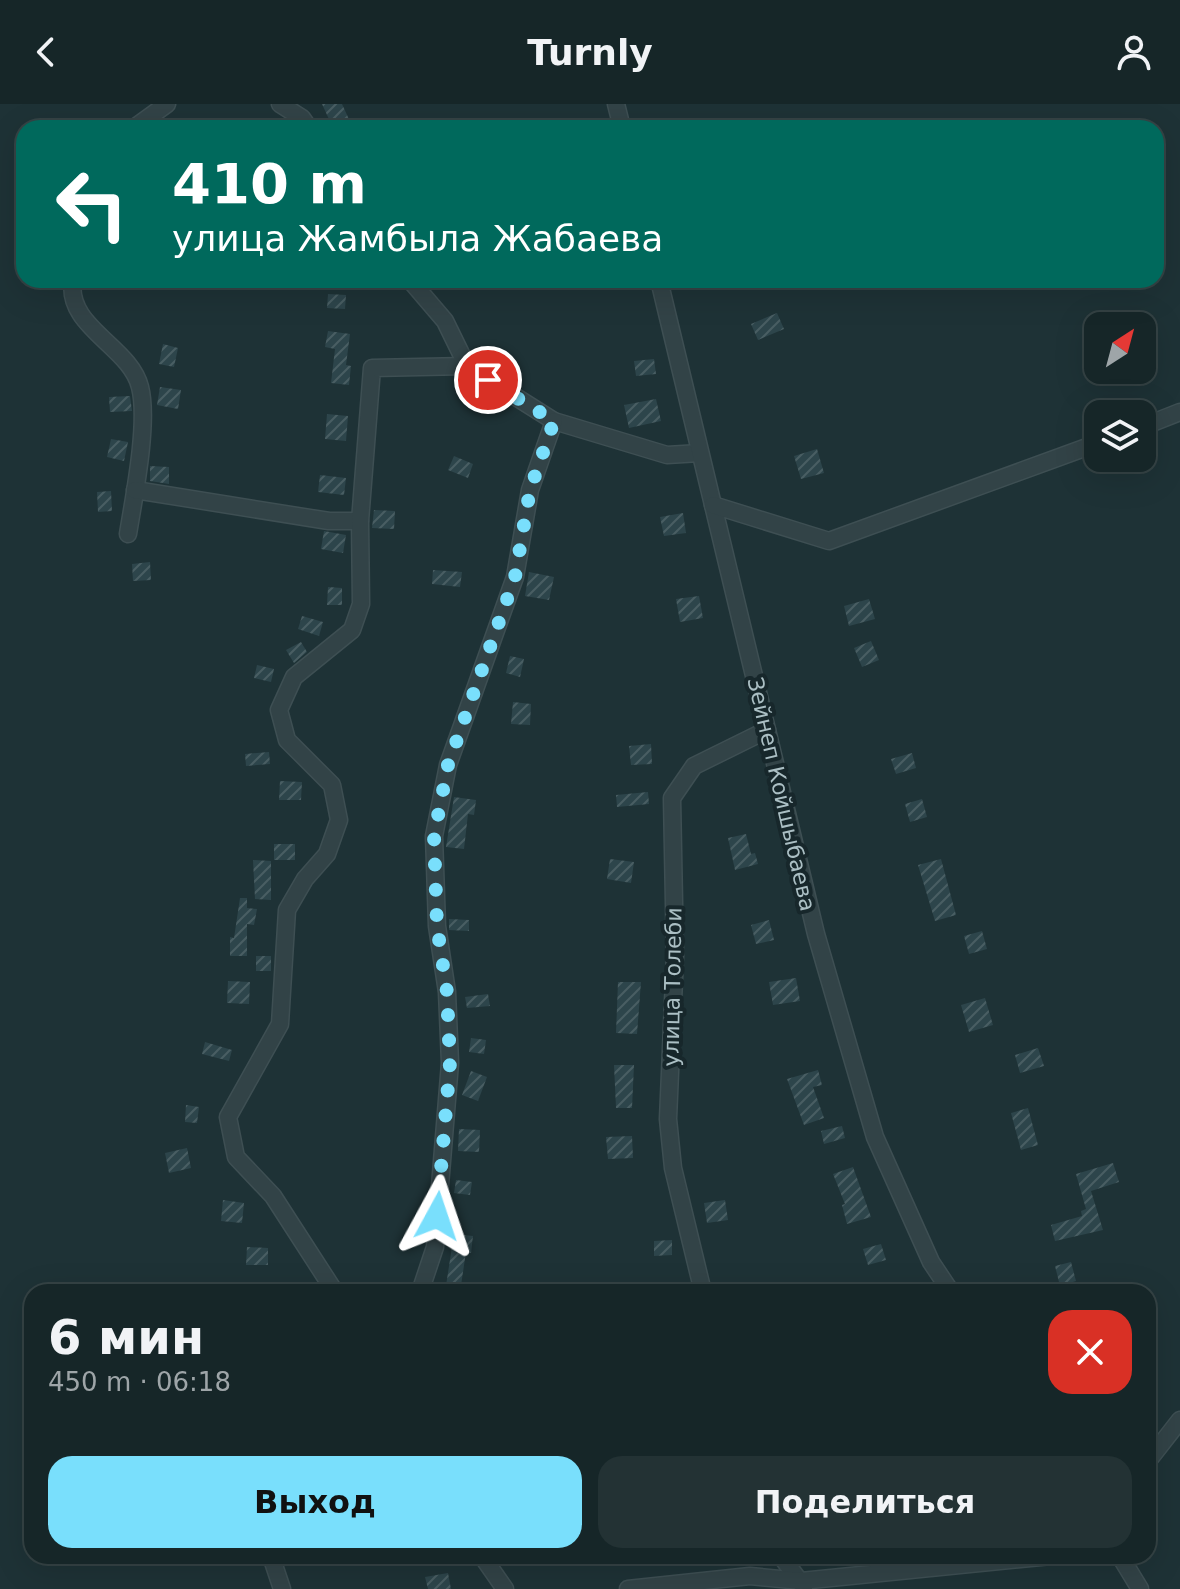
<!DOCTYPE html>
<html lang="ru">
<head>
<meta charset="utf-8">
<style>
  :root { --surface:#162628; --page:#233234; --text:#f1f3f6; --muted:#9ea5a8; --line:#354345; --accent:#79dffc }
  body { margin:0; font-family:"DejaVu Sans",sans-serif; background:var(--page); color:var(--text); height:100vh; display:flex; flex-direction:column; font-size:30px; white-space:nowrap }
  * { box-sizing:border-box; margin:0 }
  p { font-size:26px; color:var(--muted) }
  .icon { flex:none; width:44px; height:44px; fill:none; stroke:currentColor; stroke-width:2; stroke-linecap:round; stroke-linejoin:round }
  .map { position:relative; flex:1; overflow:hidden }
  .panel { position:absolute; left:24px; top:1180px; width:1132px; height:280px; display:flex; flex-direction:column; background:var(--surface); border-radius:24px; box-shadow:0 8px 32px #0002,0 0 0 2px var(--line) }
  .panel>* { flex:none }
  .hud { position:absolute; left:16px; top:16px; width:1148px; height:168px; border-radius:24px; box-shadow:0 8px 32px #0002,0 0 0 2px var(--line); background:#00695c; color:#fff; overflow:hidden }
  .needle { width:52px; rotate:36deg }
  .controls { position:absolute; left:1084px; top:208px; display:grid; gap:16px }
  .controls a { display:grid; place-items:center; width:72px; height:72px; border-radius:16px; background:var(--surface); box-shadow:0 8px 32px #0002,0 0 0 2px var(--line); font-size:40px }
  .pin { position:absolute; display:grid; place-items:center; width:68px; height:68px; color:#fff; margin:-34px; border:4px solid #fff; border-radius:50%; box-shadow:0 2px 8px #0007 }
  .me { position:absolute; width:88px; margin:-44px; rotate:5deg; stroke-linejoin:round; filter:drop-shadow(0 0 6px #0008) }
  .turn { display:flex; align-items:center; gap:28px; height:168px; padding:0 24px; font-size:36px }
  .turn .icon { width:104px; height:104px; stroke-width:2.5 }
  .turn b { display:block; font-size:56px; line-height:68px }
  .round { display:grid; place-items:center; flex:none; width:84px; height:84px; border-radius:24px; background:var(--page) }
  .headline { display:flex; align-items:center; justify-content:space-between; height:136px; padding:0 24px }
  h1 { font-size:48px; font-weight:700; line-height:60px }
  .cta { display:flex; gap:16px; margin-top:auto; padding:16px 24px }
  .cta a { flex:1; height:92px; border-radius:24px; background:var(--accent); color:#111; font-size:32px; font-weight:700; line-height:92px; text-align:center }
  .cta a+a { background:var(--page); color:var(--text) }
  header { display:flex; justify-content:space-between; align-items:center; height:104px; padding:0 24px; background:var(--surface); font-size:36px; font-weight:700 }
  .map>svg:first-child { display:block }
  .building { fill:url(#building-hatch) }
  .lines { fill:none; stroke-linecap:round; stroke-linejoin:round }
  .minor-casing { stroke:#3e4f53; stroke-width:19 }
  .minor { stroke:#324347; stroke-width:16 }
  .route { stroke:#79dffc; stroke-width:14; stroke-dasharray:0 25.2 }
  .labels { text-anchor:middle; stroke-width:8; stroke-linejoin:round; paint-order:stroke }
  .street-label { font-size:22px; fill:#abbfc4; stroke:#17272b }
</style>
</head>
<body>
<header><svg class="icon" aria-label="back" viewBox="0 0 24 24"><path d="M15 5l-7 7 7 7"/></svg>Turnly<svg class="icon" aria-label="person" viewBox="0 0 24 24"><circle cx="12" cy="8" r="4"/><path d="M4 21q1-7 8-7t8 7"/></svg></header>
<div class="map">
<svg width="1180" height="1485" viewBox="0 0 1180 1485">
  <defs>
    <pattern id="building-hatch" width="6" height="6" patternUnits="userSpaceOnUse" patternTransform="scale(2)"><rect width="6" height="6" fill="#2d454b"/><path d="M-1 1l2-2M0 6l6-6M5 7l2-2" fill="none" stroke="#495e63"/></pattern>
  </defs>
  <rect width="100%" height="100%" fill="#1e3236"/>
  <g class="building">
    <path d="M322,0H342L353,24H333Z"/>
    <path d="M328,190L346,191L345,205L327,204Z"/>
    <path d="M777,209L784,225L758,236L751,220Z"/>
    <path d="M328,227L350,230L346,261L351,262L349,281L331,279L335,245L325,243Z"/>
    <path d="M163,240L178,244L174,263L159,260Z"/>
    <path d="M654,255L656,270L636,272L634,257Z"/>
    <path d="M160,283L181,286L178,305L157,301Z"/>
    <path d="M130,292L132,307L110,308L109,293Z"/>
    <path d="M656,295L661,317L629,324L624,301Z"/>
    <path d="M327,310L348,312L346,337L325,335Z"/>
    <path d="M111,335L128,338L124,357L107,353Z"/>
    <path d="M817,345L824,369L801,375L794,352Z"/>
    <path d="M454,352L473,360L468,374L448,366Z"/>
    <path d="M150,362L169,363V380L150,377Z"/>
    <path d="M320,371L346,374L344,391L318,388Z"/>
    <path d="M111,387L112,407L98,408L97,388Z"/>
    <path d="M374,406L395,407L394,425L372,424Z"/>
    <path d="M683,409L686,429L664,432L660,413Z"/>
    <path d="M324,427L346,431L343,449L321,445Z"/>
    <path d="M150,458L151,476L133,477L132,460Z"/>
    <path d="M433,466L462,468L460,483L432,480Z"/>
    <path d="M529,468L554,473L549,496L525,492Z"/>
    <path d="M328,483L342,484V501H327Z"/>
    <path d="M699,492L703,514L680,518L676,495Z"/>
    <path d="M869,495L875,515L849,522L844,502Z"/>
    <path d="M302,512L323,518L319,532L298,525Z"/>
    <path d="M871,537L879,556L862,563L854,544Z"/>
    <path d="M301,538L307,548L294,559L286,546Z"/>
    <path d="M510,552L524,555L520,573L506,569Z"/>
    <path d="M257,561L274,565L271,578L254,574Z"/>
    <path d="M513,598L531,600L530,621L511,620Z"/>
    <path d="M651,640L652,660L631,661L629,642Z"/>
    <path d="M269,648L270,660L246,662L245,650Z"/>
    <path d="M912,649L916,664L896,670L891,655Z"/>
    <path d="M280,677L302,678L301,696H279Z"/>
    <path d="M648,688L649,700L617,703L616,691Z"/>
    <path d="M454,693L476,696L474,711L468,710L464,745L446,743Z"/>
    <path d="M922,695L927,713L910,718L905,700Z"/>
    <path d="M746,730L751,750L755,749L758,760L735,766L728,734Z"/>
    <rect x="274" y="740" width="21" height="16"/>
    <path d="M610,755L634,758L631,779L607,775Z"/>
    <path d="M941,755L956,811L935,817L918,761Z"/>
    <path d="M253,756L271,757V796L255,795Z"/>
    <path d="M240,794H247V804L257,805L254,821L247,820V852H230V833L234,834Z"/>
    <path d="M449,815L469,816V827L449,826Z"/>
    <path d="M769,816L774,836L756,840L751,821Z"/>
    <path d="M982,827L987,845L969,850L964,832Z"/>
    <rect x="256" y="852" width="15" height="15"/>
    <path d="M796,874L800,897L773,901L769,878Z"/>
    <path d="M228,877L250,878L249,900L227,899Z"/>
    <path d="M618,878H641L637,930L616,929Z"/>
    <path d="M488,890L490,902L467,904L465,893Z"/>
    <path d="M985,894L993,921L969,928L961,901Z"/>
    <path d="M471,934L486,936L484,950L469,948Z"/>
    <path d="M205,938L232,946L229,957L202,950Z"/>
    <path d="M1038,944L1044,962L1020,969L1015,951Z"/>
    <path d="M614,961H634L632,1004H616Z"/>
    <path d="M818,966L822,981L813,983L824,1014L804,1021L787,975Z"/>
    <path d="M471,967L487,973L478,997L462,991Z"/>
    <path d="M186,1001L199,1003L197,1019L185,1018Z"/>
    <path d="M1028,1004L1038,1041L1021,1046L1011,1009Z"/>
    <path d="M842,1022L845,1034L824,1040L821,1027Z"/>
    <path d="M459,1025L480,1026L479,1048L458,1047Z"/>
    <path d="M632,1032L633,1054L608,1055L606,1033Z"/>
    <path d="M187,1044L191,1064L169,1069L165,1049Z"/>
    <path d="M1113,1059L1119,1078L1091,1087L1103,1126L1055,1137L1051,1121L1082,1112L1081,1107L1086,1105L1076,1070Z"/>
    <path d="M853,1063L871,1113L847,1120L842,1101L845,1100L833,1070Z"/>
    <path d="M456,1076L472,1078L470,1091L454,1089Z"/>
    <path d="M223,1096L244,1099L242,1119L221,1117Z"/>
    <path d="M725,1096L728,1116L707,1119L704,1099Z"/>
    <path d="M454,1130L473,1132L471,1149L466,1148L460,1188H445Z"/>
    <path d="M672,1136V1151L654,1152V1137Z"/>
    <path d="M881,1140L886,1156L868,1161L863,1145Z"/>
    <path d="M247,1143L268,1144V1161H246Z"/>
    <path d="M1071,1158L1076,1177L1060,1182L1055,1162Z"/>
    <path d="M448,1469L451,1485H428L425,1473Z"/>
  </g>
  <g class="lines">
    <defs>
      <g id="minor">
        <path d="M280,0L302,14L309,24"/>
        <path d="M616,0L622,24"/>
        <path d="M134,24L167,0"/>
        <path d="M73,176C65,223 130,242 140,283C149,318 134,393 128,430"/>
        <path d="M410,176L445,217L467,262L554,317L667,351L700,349"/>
        <path d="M659,176L816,830L875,1033L931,1158L951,1188"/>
        <path d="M1142,323L1180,308"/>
        <path d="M135,386L329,417H360"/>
        <path d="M713,401L829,437L1098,339"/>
        <path d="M335,1188L273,1092L236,1053L228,1013L280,920L287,806L305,775L327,750L339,716L332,681L287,636L279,606L294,573L352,526L361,500L360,417L372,264L467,262"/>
        <path d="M420,1188L435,1143L450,959L447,888L437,822L434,732L448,661L515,473L530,386L554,317"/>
        <path d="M703,1188L673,1064L668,1015L675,852L672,694L694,662L767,626"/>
        <path d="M1148,1357L1180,1316"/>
        <path d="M271,1452L282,1485"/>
        <path d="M482,1452L505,1485"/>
        <path d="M781,1452L804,1483"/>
        <path d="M1120,1452L1140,1485"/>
        <path d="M628,1485L750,1472L801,1477L1051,1452"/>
      </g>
    </defs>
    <use href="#minor" class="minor-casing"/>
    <use href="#minor" class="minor"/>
  </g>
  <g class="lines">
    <path class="route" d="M437,1112L450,959L447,888L437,822L434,732L448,661L515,473L530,386L554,317L488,276"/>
  </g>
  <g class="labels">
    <g class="street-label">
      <text transform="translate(782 690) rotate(77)" y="8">Зейнеп Койшыбаева</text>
      <text transform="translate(672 883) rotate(-89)" y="8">улица Толеби</text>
    </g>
  </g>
</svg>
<div class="controls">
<a><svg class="needle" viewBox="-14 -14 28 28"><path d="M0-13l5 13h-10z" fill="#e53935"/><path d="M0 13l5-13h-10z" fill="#9ea5a8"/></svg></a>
<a><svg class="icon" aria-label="layers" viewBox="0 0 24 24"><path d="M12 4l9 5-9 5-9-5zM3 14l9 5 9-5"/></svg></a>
</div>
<div class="pin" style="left:488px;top:276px;background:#d93025"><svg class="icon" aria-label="arrive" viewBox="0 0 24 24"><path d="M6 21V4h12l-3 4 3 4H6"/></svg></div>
<svg class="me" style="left:437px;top:1112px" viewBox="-20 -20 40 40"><path d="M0-17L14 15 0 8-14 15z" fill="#79dffc" stroke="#fff" stroke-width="4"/></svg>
<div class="hud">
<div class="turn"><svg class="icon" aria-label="left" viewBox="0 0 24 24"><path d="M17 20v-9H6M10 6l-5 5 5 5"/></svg><div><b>410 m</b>улица Жамбыла Жабаева</div></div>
</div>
<section class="panel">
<div class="headline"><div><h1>6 мин</h1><p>450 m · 06:18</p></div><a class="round" style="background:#d93025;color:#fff"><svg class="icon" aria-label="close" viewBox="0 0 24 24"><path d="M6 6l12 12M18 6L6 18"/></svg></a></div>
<div class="cta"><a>Выход</a><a>Поделиться</a></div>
</section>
</div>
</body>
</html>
